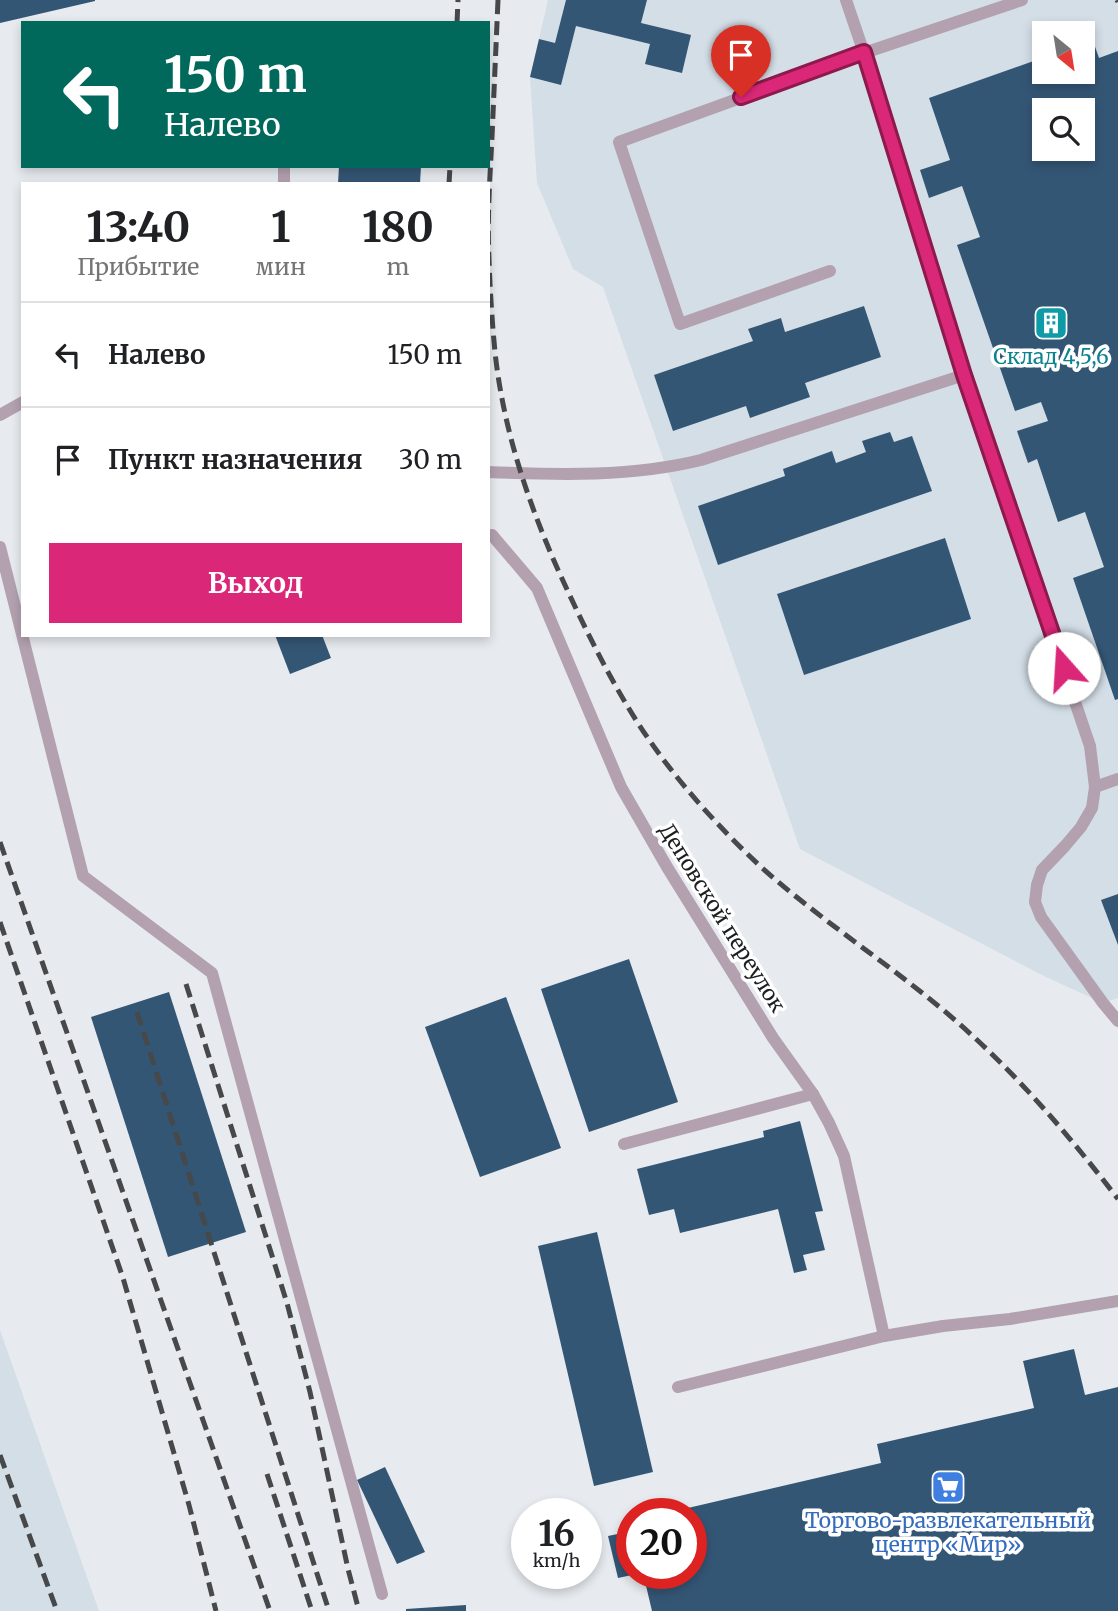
<!DOCTYPE html>
<html lang="ru">
<head>
<meta charset="utf-8">
<style>
  :root { --surface:#fff; --page:#f6f6f6; --text:#202124; --muted:#757577; --line:#e0e0e0; --accent:#db2777 }
  body { margin:0; font-family:Merriweather,serif; background:var(--page); color:var(--text); height:100vh; display:flex; flex-direction:column; font-size:26px; white-space:nowrap }
  * { box-sizing:border-box; margin:0 }
  p { font-size:23px; color:var(--muted) }
  .icon { flex:none; width:38px; height:38px; fill:none; stroke:currentColor; stroke-width:2; stroke-linecap:round; stroke-linejoin:round }
  .map { position:relative; flex:1; overflow:hidden }
  .details { position:absolute; left:21px; top:182px; width:469px; height:455px; display:flex; flex-direction:column; background:var(--surface); border-radius:0px; box-shadow:0 4px 10px #0003 }
  .details>* { flex:none }
  .guide { position:absolute; left:21px; top:21px; width:469px; height:147px; border-radius:0px; box-shadow:0 4px 10px #0003; background:#00695c; color:#fff; overflow:hidden }
  .needle { width:46px; rotate:150deg }
  .fabs { position:absolute; left:1032px; top:21px; display:grid; gap:14px }
  .fabs a { display:grid; place-items:center; width:63px; height:63px; border-radius:0px; background:var(--surface); box-shadow:0 4px 10px #0003; font-size:35px }
  .speed { position:absolute; left:511px; top:1498px; display:flex; gap:14px; font-size:35px; font-weight:700; text-align:center }
  .speed>* { display:grid; place-content:center; width:91px; height:91px; border-radius:50%; background:var(--surface); box-shadow:0 4px 10px #0003; line-height:1 }
  .speed small { font-size:18px; font-weight:400 }
  .speed .limit { border:10px solid #d22; background:#fff; color:#111 }
  .pin { position:absolute; display:grid; place-items:center; width:60px; height:60px; color:#fff; margin:-72px -30px; border-radius:50% 50% 50% 0; rotate:-45deg; box-shadow:0 0 7px #0007 }
  .pin .icon { rotate:45deg }
  .me { position:absolute; width:77px; margin:-38px; rotate:341deg; stroke-linejoin:round; filter:drop-shadow(0 0 5px #0008) }
  .turn { display:flex; align-items:center; gap:24px; height:147px; padding:0 28px; font-size:32px }
  .turn .icon { width:91px; height:91px; stroke-width:2.5 }
  .turn b { display:block; font-size:49px; line-height:60px }
  .eta { display:flex; justify-content:space-evenly; align-items:center; height:119px; text-align:center }
  .eta b { font-size:42px; font-weight:700; line-height:49px }
  .button { display:flex; gap:14px; margin-top:auto; padding:14px 28px }
  .button a { flex:1; height:80px; border-radius:0px; background:var(--accent); color:#fff; font-size:28px; font-weight:700; line-height:80px; text-align:center }
  ul { padding:0; list-style:none }
  li { display:flex; align-items:center; gap:21px; height:105px; padding:0 28px; border-top:2px solid var(--line) }
  li div { flex:1 }
  li b { display:block; font-size:26px }
  li em { font-style:normal }
  .map>svg:first-child { display:block }
  .built { fill:#d4dee7; fill-rule:evenodd }
  .building { fill:#345675; fill-rule:evenodd }
  .lines { fill:none; stroke-linecap:round; stroke-linejoin:round }
  .lane { stroke:#b3a1b0; stroke-width:12 }
  .rail { stroke:#46484a; stroke-width:5; stroke-dasharray:14 7; stroke-linecap:butt }
  .route-casing { stroke:#8e194d; stroke-width:18 }
  .route { stroke:#db2777; stroke-width:12 }
  .labels { text-anchor:middle; stroke-width:7; stroke-linejoin:round; paint-order:stroke }
  .culture-label { font-size:21px; fill:#0d838f; stroke:#fff }
  .street-label { font-size:21px; fill:#1d1e20; stroke:#fff }
  .shop-label { font-size:21px; fill:#366cbe; stroke:#fff }
</style>
</head>
<body>
<div class="map">
<svg width="1118" height="1611" viewBox="0 0 1118 1611">
  <rect width="100%" height="100%" fill="#e7ebef"/>
  <g class="built">
    <path d="M548,0H1118V998L1103,1003L1046,977L800,849L603,287L573,269L537,183L530,77ZM1045,33H1083V72H1045ZM1045,110H1083V149H1045Z"/>
    <path d="M0,1330L95,1600L99,1611H0Z"/>
  </g>
  <g class="building">
    <path d="M0,0H95V1L0,23Z"/>
    <path d="M566,0H647L641,23L691,35L682,73L645,64L650,44L576,26L561,85L530,77L539,39L555,43Z"/>
    <path d="M1093,41L1099,58L1118,51V699L1115,700L1073,578L1104,567L1085,512L1058,522L1037,459L1028,463L1017,431L1048,421L1041,402L1015,411L957,245L980,237L962,186L929,198L920,170L950,160L929,98L1045,57V72H1083V44ZM1045,110H1083V149H1045Z"/>
    <path d="M339,166H421L420,184H338Z"/>
    <path d="M864,306L881,357L805,383L810,397L750,418L746,406L673,431L654,375L753,341L748,329L781,318L785,332Z"/>
    <path d="M890,432L894,442L912,436L932,491L718,565L698,506L785,476L783,469L832,451L836,463L866,452L862,441Z"/>
    <path d="M945,538L971,619L804,675L777,594Z"/>
    <path d="M275,635H322L331,658L290,674Z"/>
    <path d="M1118,894V945L1101,900Z"/>
    <path d="M629,959L678,1102L589,1132L541,989Z"/>
    <path d="M169,992L246,1232L168,1257L91,1017Z"/>
    <path d="M506,997L561,1148L480,1177L425,1027Z"/>
    <path d="M800,1121L823,1211L815,1212L825,1250L803,1255L807,1270L794,1273L778,1209L680,1233L674,1209L649,1215L637,1169L764,1137L763,1131Z"/>
    <path d="M597,1232L653,1472L594,1486L538,1246Z"/>
    <path d="M1074,1349L1085,1395L1118,1387V1611H652L643,1573H691V1514H676L675,1511L881,1463L877,1444L1034,1408L1023,1361Z"/>
    <path d="M385,1467L425,1552L397,1564L357,1480Z"/>
    <path d="M632,1531V1575L618,1578L608,1536Z"/>
    <path d="M466,1605V1611H406V1609Z"/>
  </g>
  <g class="lines">
    <g class="lane">
      <path d="M846,0L864,53L1022,0"/>
      <path d="M284,184V166"/>
      <path d="M830,271L680,324L619,142L864,53L964,375L1090,746L1095,787L1092,808L1081,827L1065,846L1042,870L1037,885L1035,902L1041,917L1103,1003L1118,1021"/>
      <path d="M0,415L23,402"/>
      <path d="M488,472C559,475 632,477 701,460L964,375"/>
      <path d="M492,535L537,588L621,787L667,867L773,1038L813,1094L829,1123L844,1156L884,1336"/>
      <path d="M0,547L83,876L212,973L382,1594"/>
      <path d="M1095,787L1118,779"/>
      <path d="M624,1144L813,1094"/>
      <path d="M678,1387L884,1336L943,1326L1010,1319L1118,1301"/>
    </g>
    <g class="rail">
      <path d="M498,0C496,46 494,91 492,137C490,177 487,218 489,259C490,290 492,321 495,352C503,428 528,503 559,572C580,618 602,664 628,707C663,766 711,820 761,867C818,918 883,960 942,1009C1009,1065 1065,1130 1118,1199"/>
      <path d="M1117,0L1118,2"/>
      <path d="M457,23L458,0"/>
      <path d="M449,184L450,166"/>
      <path d="M0,842L270,1611"/>
      <path d="M0,922L123,1278L189,1505L216,1611"/>
      <path d="M186,984L287,1303L310,1392L348,1569L359,1611"/>
      <path d="M137,1012L329,1611"/>
      <path d="M0,1455L57,1611"/>
      <path d="M267,1474L312,1611"/>
    </g>
  </g>
  <g class="lines">
    <defs>
      <path id="route" d="M741,97L864,52L964,375L1064,668"/>
    </defs>
    <use href="#route" class="route-casing"/>
    <use href="#route" class="route"/>
  </g>
  <defs>
    <symbol id="building-square" viewBox="-11 -11 22 22"><rect x="-9" y="-9" width="18" height="18" rx="4" fill="#0f9aa8" stroke="#fff"/><path d="M-4-6H4V6H1V3H-1V6H-4ZM-2.5-4.3h1.7v1.8h-1.7ZM.8-4.3h1.7v1.8H.8ZM-2.5-1h1.7V.8h-1.7ZM.8-1h1.7V.8H.8Z" fill="#fff"/></symbol>
    <symbol id="supermarket-square" viewBox="-11 -11 22 22"><rect x="-9" y="-9" width="18" height="18" rx="4" fill="#3f7fe0" stroke="#fff"/><path d="M-6-5.5h2.5l.6 2H6L4.5 2H-2.5L-4.4-4H-6ZM-1.5 3.2a1.3 1.3 0 1 0 .1 0ZM3 3.2a1.3 1.3 0 1 0 .1 0Z" fill="#fff"/></symbol>
  </defs>
  <g fill-rule="evenodd">
    <use href="#building-square" x="1032" y="304" width="38" height="38"/>
    <use href="#supermarket-square" x="929" y="1468" width="38" height="38"/>
  </g>
  <g class="labels">
    <g class="culture-label">
      <text x="1051" y="364">Склад 4,5,6</text>
    </g>
    <g class="street-label">
      <text transform="translate(722 918) rotate(58)" y="7">Деповской переулок</text>
    </g>
    <g class="shop-label">
      <text x="948" y="1528">Торгово-развлекательный<tspan x="948" dy="24">центр «Мир»</tspan></text>
    </g>
  </g>
</svg>
<div class="fabs">
<a><svg class="needle" viewBox="-14 -14 28 28"><path d="M0-13l5 13h-10z" fill="#e53935"/><path d="M0 13l5-13h-10z" fill="#757577"/></svg></a>
<a><svg class="icon" aria-label="search" viewBox="0 0 24 24"><circle cx="10" cy="10" r="6"/><path d="M15 15l6 6"/></svg></a>
</div>
<div class="speed"><div>16<small>km/h</small></div><div class="limit">20</div></div>
<div class="pin" style="left:741px;top:97px;background:#d93025"><svg class="icon" aria-label="arrive" viewBox="0 0 24 24"><path d="M6 21V4h12l-3 4 3 4H6"/></svg></div>
<svg class="me" style="left:1064px;top:668px" viewBox="-20 -20 40 40"><circle r="19" fill="#fff"/><path d="M0-13L10 11 0 6-10 11z" fill="#db2777"/></svg>
<div class="guide">
<div class="turn"><svg class="icon" aria-label="left" viewBox="0 0 24 24"><path d="M17 20v-9H6M10 6l-5 5 5 5"/></svg><div><b>150 m</b>Налево</div></div>
</div>
<section class="details">
<div class="eta">
<div><b>13:40</b><p>Прибытие</p></div>
<div><b>1</b><p>мин</p></div>
<div><b>180</b><p>m</p></div>
</div>
<ul>
<li><svg class="icon" aria-label="left" viewBox="0 0 24 24"><path d="M17 20v-9H6M10 6l-5 5 5 5"/></svg><div><b>Налево</b></div><em>150 m</em></li>
<li><svg class="icon" aria-label="arrive" viewBox="0 0 24 24"><path d="M6 21V4h12l-3 4 3 4H6"/></svg><div><b>Пункт назначения</b></div><em>30 m</em></li>
</ul>
<div class="button"><a>Выход</a></div>
</section>
</div>
</body>
</html>
